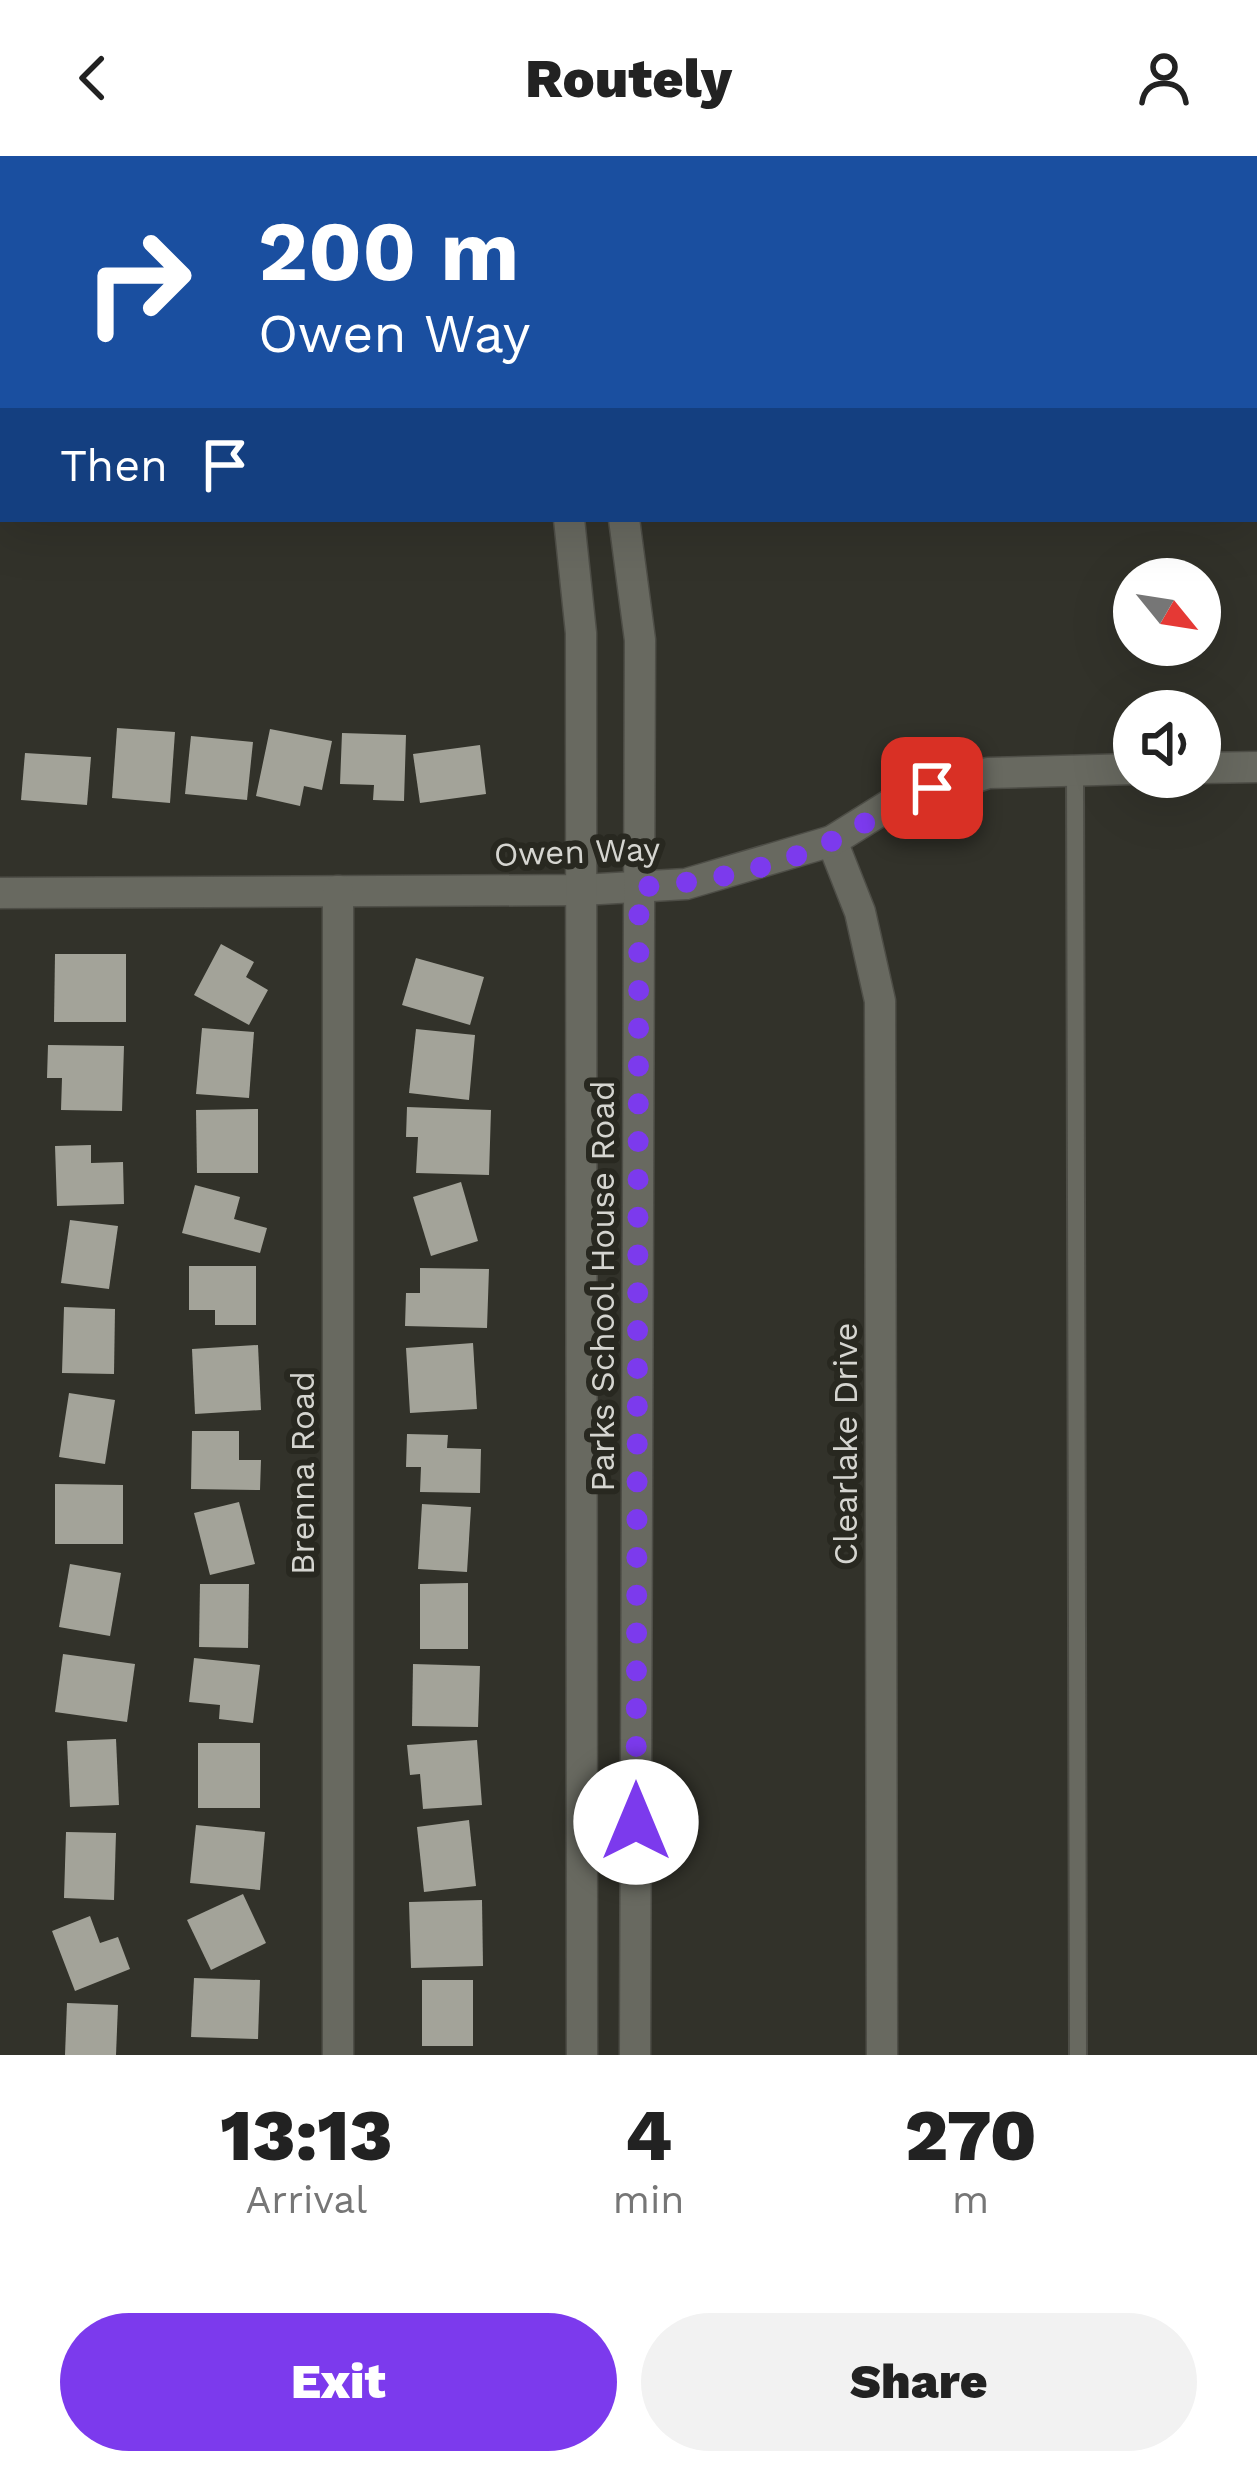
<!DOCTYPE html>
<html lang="en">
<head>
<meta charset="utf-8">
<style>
  :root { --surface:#fff; --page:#f2f2f2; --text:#222; --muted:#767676; --accent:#7c3aed }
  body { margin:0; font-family:"Work Sans",sans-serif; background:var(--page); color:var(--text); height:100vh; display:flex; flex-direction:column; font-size:45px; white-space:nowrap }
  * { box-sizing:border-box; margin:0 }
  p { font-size:39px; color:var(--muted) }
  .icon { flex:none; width:66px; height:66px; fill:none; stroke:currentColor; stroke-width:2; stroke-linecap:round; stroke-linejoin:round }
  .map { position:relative; height:1899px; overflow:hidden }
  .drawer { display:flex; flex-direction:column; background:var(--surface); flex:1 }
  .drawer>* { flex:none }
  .hud { position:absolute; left:0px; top:0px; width:1257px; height:366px; box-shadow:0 12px 48px #0002; background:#1a4fa0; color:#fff; overflow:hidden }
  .needle { width:78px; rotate:120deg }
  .buttons { position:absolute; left:1113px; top:402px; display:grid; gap:24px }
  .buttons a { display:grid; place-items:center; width:108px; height:108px; border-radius:50%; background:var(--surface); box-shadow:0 12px 48px #0002; font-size:60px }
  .pin { position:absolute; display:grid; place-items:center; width:102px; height:102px; color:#fff; margin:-51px; border-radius:24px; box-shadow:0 6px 18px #0006 }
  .me { position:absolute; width:132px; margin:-66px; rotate:0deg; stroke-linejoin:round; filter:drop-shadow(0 0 9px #0008) }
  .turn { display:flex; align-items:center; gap:42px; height:252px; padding:0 60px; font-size:54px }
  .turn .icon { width:156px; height:156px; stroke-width:2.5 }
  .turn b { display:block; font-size:84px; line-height:102px }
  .then { display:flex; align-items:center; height:114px; padding:0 60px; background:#0003; gap:24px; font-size:45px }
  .eta { display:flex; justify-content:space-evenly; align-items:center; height:204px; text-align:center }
  .eta b { font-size:72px; font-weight:800; line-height:84px }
  .primary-button { display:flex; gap:24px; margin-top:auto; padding:24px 60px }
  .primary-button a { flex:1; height:138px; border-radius:72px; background:var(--accent); color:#fff; font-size:48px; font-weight:800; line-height:138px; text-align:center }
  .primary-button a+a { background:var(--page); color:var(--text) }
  header { display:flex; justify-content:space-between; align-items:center; height:156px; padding:0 60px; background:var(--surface); font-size:54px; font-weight:800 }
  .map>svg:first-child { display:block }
  .building { fill:#a3a399 }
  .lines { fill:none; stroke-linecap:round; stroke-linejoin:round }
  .lane-casing { stroke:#4e4e47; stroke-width:20 }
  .street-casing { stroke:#4e4e47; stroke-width:33 }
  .secondary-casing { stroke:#4e4e47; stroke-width:33 }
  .lane { stroke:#686960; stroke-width:16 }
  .street { stroke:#686960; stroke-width:30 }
  .secondary { stroke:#686960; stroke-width:30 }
  .route { stroke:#7c3aed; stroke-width:21; stroke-dasharray:0 37.8 }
  .labels { text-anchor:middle; stroke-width:12; stroke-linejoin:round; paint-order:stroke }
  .street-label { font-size:33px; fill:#d5d5d0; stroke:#282820 }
</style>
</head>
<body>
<header><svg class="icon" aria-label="back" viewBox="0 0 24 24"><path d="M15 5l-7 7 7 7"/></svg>Routely<svg class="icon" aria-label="person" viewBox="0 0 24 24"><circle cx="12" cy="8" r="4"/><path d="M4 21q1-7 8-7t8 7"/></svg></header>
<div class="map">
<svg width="1257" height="1899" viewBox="0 0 1257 1899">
  <rect width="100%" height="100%" fill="#32322a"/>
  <g class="building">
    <path d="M117,572L175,576L170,647L112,642Z"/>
    <path d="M270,573L332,585L322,634L304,630L300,650L256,640Z"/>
    <path d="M342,577L406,579L404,645L373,644L374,629L340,628Z"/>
    <path d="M191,580L253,586L247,644L185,638Z"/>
    <path d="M480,589L486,638L420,647L413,598Z"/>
    <path d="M25,597L91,601L87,649L21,644Z"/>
    <path d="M221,788L254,806L246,821L268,834L249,869L194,839Z"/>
    <path d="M55,798H126V866H54Z"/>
    <path d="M416,802L484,821L470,869L402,849Z"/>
    <path d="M202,872L254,876L249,942L196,938Z"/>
    <path d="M416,873L475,879L469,944L409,937Z"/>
    <path d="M48,889L124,890L122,955L61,954L62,922H47Z"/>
    <path d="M407,951L491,954L489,1019L416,1017L418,981H406Z"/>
    <path d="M258,953V1017H197L196,954Z"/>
    <path d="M91,989V1007L123,1006L124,1048L57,1050L55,990Z"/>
    <path d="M461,1026L478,1085L431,1100L413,1041Z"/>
    <path d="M195,1029L240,1041L234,1063L267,1072L260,1097L182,1077Z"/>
    <path d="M70,1064L118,1070L109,1133L61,1127Z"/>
    <path d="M189,1110H256V1169H215V1154H189Z"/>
    <path d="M420,1112L489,1113L487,1172L405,1170L406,1137H420Z"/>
    <path d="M64,1151L115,1153L114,1218L62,1217Z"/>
    <path d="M473,1187L477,1253L410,1257L406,1192Z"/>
    <path d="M258,1189L261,1254L195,1258L192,1193Z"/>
    <path d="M69,1237L115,1244L105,1308L59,1301Z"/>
    <path d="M192,1275H239V1304H261L260,1334L191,1333Z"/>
    <path d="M407,1278L448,1279L447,1292L481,1293L480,1337L420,1336L421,1311H406Z"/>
    <path d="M55,1328L123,1329V1388H55Z"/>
    <path d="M239,1346L255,1408L210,1419L194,1357Z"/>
    <path d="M422,1348L471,1351L467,1416L418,1413Z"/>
    <path d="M70,1408L121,1417L110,1480L59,1471Z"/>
    <path d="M468,1427V1493H420V1428Z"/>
    <path d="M200,1428H249L248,1492L199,1491Z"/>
    <path d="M63,1498L135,1508L127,1566L55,1556Z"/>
    <path d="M194,1502L260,1509L253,1567L219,1563L220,1549L189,1546Z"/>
    <path d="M413,1508L480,1510L478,1571L412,1570Z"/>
    <path d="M116,1583L119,1649L70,1651L67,1585Z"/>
    <path d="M477,1584L482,1649L423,1653L420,1618L410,1619L407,1589Z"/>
    <rect x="198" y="1587" width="62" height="65"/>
    <path d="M469,1664L476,1730L424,1736L417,1671Z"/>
    <path d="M196,1669L265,1676L260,1734L190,1727Z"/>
    <path d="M66,1676L116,1677L114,1744L64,1742Z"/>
    <path d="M243,1738L266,1787L211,1814L187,1764Z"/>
    <path d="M482,1744L483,1810L411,1812L409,1746Z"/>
    <path d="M90,1760L100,1787L118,1781L130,1813L75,1835L52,1775Z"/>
    <path d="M194,1822L260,1824L258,1883L191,1881Z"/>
    <rect x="422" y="1824" width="51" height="66"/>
    <path d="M67,1847L118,1849L116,1899H65Z"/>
  </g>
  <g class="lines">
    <defs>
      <g id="lane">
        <path d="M408,0L414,3"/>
        <path d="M449,3L468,0"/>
        <path d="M1075,613L1078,1899"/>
      </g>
      <g id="street">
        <path d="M1254,228H1257"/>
        <path d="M1200,612L1257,611"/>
        <path d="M832,685L860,756L880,845L882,1899"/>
        <path d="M0,737L582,734L686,728L832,685L888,650L988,617L1134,613"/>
        <path d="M338,1899V735"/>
      </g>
      <g id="secondary">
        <path d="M531,0V3"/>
        <path d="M588,0V3"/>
        <path d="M569,363L581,477L582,1899"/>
        <path d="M624,363L640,484L635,1899"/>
      </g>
    </defs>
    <use href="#lane" class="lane-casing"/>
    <use href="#street" class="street-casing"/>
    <use href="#secondary" class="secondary-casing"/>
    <use href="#lane" class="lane"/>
    <use href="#street" class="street"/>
    <use href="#secondary" class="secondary"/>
  </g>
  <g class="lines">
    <path class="route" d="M636,1666L639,731C703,727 773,713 832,685C866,668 896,646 932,632"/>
  </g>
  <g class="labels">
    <g class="street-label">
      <text transform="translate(577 695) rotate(-2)" y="12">Owen Way</text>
      <text transform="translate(602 1130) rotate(-90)" y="12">Parks School House Road</text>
      <text transform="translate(845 1288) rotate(-90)" y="12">Clearlake Drive</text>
      <text transform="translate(302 1317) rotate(-90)" y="12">Brenna Road</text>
    </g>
  </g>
</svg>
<div class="buttons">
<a><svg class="needle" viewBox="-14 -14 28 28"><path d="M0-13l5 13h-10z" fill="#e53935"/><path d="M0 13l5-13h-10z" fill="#767676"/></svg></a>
<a><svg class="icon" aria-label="sound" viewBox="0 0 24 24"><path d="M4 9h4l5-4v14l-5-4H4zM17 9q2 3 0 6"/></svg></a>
</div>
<div class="pin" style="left:932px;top:632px;background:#d93025"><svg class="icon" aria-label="arrive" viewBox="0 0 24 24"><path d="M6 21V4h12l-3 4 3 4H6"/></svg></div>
<svg class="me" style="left:636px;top:1666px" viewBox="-20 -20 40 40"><circle r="19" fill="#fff"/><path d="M0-13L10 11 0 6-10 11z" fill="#7c3aed"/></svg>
<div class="hud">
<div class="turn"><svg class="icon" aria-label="right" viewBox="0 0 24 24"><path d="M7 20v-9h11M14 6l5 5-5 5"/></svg><div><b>200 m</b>Owen Way</div></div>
<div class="then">Then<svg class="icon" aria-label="arrive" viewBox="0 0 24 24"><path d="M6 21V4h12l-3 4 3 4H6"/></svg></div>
</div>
</div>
<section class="drawer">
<div class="eta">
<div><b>13:13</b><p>Arrival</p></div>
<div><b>4</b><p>min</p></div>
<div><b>270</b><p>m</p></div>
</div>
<div class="primary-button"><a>Exit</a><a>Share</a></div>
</section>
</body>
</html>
